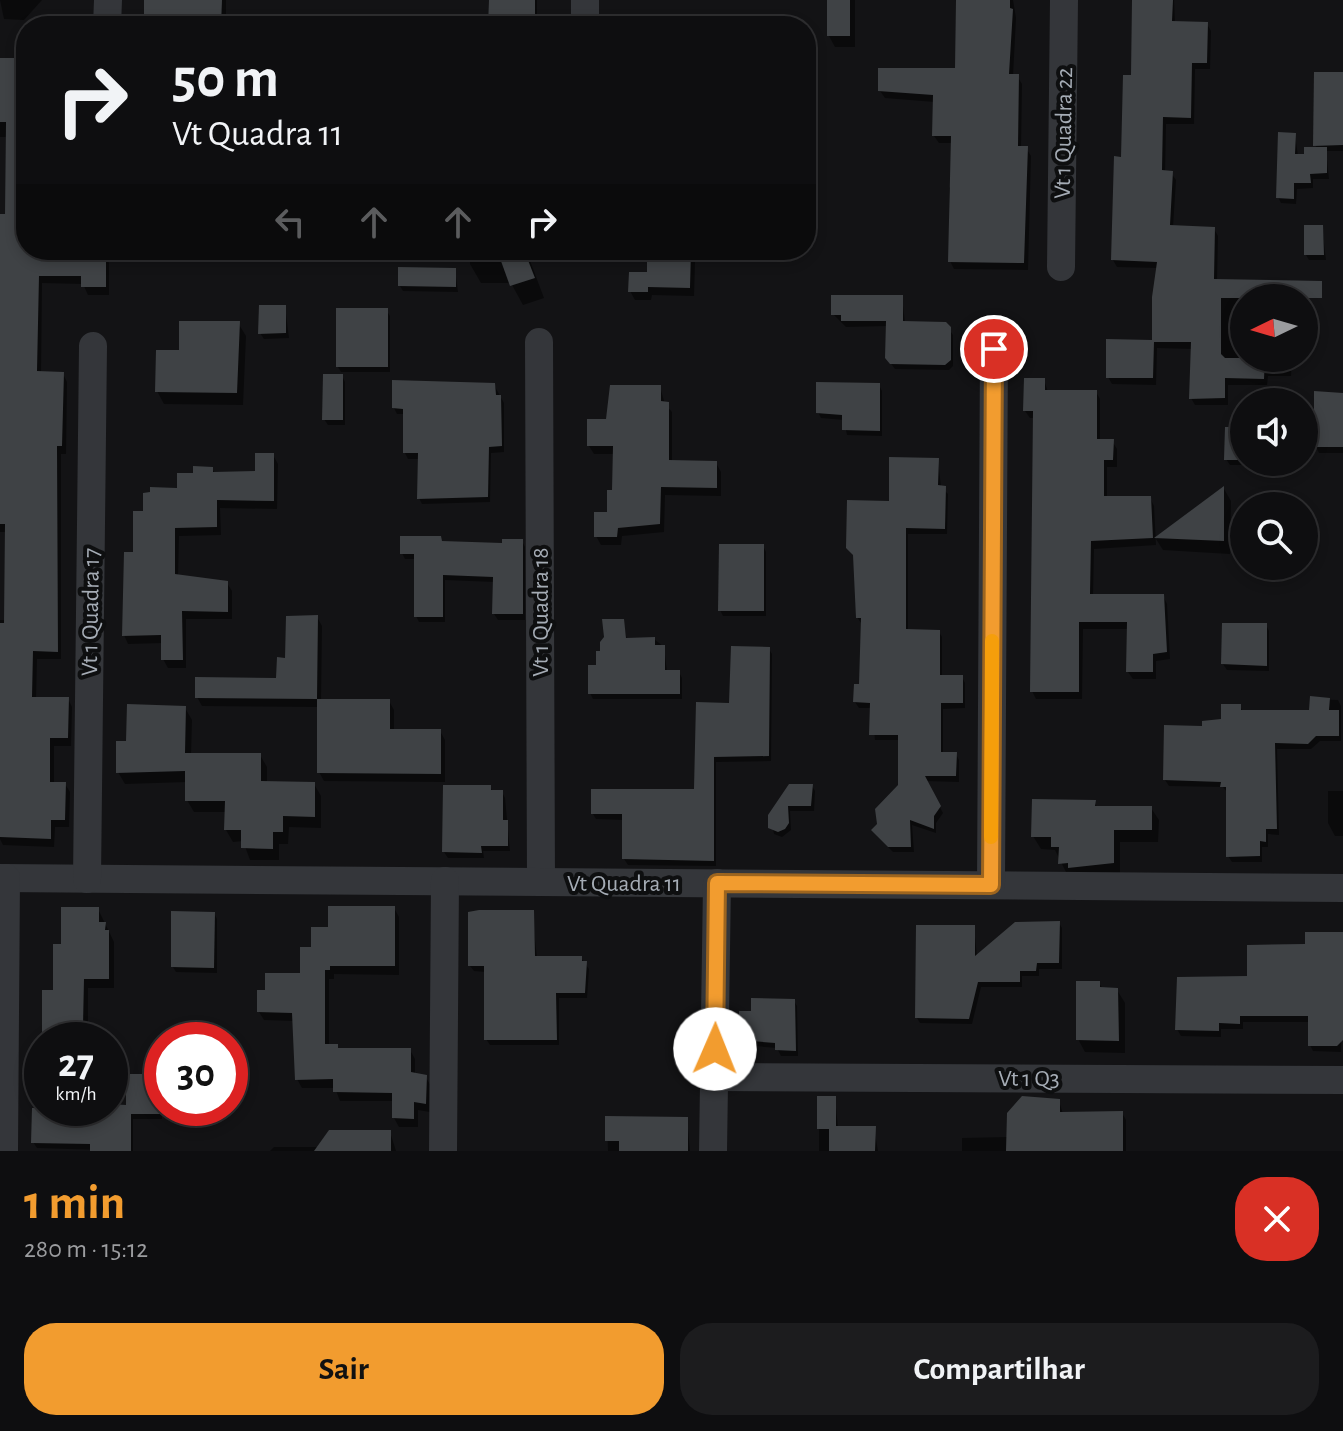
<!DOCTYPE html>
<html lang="pt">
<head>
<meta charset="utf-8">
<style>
  :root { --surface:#0e0e10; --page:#1c1c1e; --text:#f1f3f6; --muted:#9b9c9f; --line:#2e2e30; --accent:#f29c2f }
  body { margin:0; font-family:"Alegreya Sans",sans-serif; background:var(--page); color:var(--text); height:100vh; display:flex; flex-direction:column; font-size:30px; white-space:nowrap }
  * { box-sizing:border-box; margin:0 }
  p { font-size:26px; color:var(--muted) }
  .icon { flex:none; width:44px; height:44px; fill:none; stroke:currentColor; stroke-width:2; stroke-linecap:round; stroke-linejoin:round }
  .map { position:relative; height:1151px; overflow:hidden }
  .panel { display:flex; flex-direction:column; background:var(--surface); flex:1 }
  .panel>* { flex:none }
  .banner { position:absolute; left:16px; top:16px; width:800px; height:244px; border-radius:32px; box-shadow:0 4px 12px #0003,0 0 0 2px var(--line); background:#0e0e10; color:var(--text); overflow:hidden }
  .needle { width:52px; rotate:265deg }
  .controls { position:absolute; left:1230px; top:284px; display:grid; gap:16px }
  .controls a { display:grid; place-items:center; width:88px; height:88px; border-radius:50%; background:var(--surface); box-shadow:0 4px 12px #0003,0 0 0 2px var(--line); font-size:40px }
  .speed { position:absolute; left:24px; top:1022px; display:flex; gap:16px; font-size:40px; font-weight:700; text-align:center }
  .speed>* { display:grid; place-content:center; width:104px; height:104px; border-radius:50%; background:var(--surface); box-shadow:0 4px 12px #0003,0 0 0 2px var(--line); line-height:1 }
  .speed small { font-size:20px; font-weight:400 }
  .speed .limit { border:12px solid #d22; background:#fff; color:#111 }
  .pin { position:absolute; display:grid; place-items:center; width:68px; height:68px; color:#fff; margin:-34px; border:4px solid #fff; border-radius:50%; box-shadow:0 2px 8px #0007 }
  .me { position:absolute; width:88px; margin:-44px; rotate:1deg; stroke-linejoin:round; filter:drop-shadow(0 0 6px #0008) }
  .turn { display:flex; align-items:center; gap:28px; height:168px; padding:0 24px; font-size:36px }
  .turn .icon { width:104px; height:104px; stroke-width:2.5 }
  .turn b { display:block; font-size:56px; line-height:68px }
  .lanes { display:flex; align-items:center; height:76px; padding:0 24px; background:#0003; justify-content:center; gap:40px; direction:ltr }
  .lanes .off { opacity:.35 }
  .round { display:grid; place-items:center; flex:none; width:84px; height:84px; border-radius:32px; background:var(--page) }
  .summary { display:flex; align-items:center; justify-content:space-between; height:136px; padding:0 24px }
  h1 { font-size:48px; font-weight:600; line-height:60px; color:var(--accent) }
  .action { display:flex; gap:16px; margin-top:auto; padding:16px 24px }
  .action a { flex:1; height:92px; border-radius:32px; background:var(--accent); color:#111; font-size:32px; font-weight:600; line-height:92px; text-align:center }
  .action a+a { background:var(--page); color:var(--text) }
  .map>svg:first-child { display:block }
  .shadow { fill:#0007 }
  .building { fill:#3f4245 }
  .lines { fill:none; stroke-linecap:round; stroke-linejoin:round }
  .minor { stroke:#34363a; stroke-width:28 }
  .route-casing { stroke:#9d651f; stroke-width:20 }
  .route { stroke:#f29c2f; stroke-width:14 }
  .slow { stroke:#f59e0b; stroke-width:14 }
  .labels { text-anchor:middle; stroke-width:8; stroke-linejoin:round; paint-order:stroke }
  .street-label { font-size:24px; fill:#a5acb5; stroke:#0e0f10 }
</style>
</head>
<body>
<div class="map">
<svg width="1343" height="1151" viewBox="0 0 1343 1151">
  <rect width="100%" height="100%" fill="#131315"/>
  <g class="shadow">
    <path d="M0,0H42L24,20L4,19Z"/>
    <rect x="146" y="0" width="80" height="26"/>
    <path d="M491,0H537V21H547L549,26H490Z"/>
    <path d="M829,0H855V47H835L829,36Z"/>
    <path d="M958,0H1013L1016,18L1013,76H1017L1022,84L1021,148H1026L1031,156L1028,270L954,269L950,261L949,188L954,182L953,143H939L934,136L935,102L885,98L880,91L957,70Z"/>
    <path d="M1134,0H1174L1175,23L1207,24L1211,31L1210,69H1195L1194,124H1166L1165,173H1171L1176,180L1173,227L1214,229L1218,236L1217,281L1293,298H1244V358H1292L1291,376H1268L1267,385H1228V405H1195L1191,398L1193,349L1157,348L1156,385L1112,384L1108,377L1154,342L1158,268L1117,267L1113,260L1133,78Z"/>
    <path d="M26,60V250L104,255L109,263V295H88L83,284L42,283L41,374H63L67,382L66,454H61V659H37L36,699H68L72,707L71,746H54V784H65L70,792L69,827H55L54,847L3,845L0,839V620H6L7,532H0V216H7L8,137H0V83Z"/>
    <path d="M1343,74V151H1326L1329,179H1313V188L1297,189L1296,204L1281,203L1278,197L1295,135L1298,156L1318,149L1315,145Z"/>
    <path d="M1322,227L1326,260H1309L1306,255Z"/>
    <path d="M470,250H526L544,298L523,305L511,283H481L470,264Z"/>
    <path d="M655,250H702V262H695L694,296L652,295L651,300H635L630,291L649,274Z"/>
    <path d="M455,270L458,292L403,291L400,286Z"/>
    <path d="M902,297L905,323L949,329L953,335V366L949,370L895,369L887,358L888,326L846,327L833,314Z"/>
    <path d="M285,307L289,338L264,339L260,333Z"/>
    <path d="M386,310L390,316V372H341L338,367Z"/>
    <path d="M238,323L246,336L243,405L164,404L157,391Z"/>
    <path d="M342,376L345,382V425H328L324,419Z"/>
    <path d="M1044,380L1048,392H1096L1100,399V441H1112L1117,449V467H1107V498H1150L1154,506L1156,545L1094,549L1093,596H1163L1167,604L1170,659L1156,661V679H1133L1128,672L1129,629H1083L1082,699H1036L1032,691L1035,418H1030L1025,411Z"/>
    <path d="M494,385L504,403V452L491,453L490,502L422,504L419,498V459H408L405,453V414H397L394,408Z"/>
    <path d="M879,385L882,391V436L847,435L844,420L821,418L818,412Z"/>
    <path d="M660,387L665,404L672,412V463H716L721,472V496L665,495L664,532L622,536L621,545H601L596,536L609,514L614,492L615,454H594L589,446L608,421Z"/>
    <path d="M1343,394V453H1319L1316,447Z"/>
    <path d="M1244,429V462H1256V465H1230L1226,459Z"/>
    <path d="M273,455L278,464L277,509L220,508L221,535L179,536L178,577L227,583L232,591V619H186V668H168L163,659V643L128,644L124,635L145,513L195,475L212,468L215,474L257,473Z"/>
    <path d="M938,460L941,487L948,494L947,534H908V631L939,632L942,637V677H962L965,683V708L943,709V754H956L959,760V782L926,781L943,813L936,823V833L912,825L914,852H893L877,836L900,786V740H875L872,708H859L855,702L861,686V623L857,617L855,558L848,548Z"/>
    <path d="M1224,489L1231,501L1230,554L1163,550L1156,539Z"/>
    <path d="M440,538L443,543L504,545L522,541L525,547V620H498L494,614L495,582L445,580V622H419L416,616V559H405L402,553Z"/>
    <path d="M763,546L766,552V616H723L720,610Z"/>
    <path d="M317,617L322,626L321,701H389L394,710V731H440L445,740V782L324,781L319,772V707L202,706L197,697L278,680L287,660Z"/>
    <path d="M623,621L627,640L654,639L664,647L667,672H679L682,678V699H593L590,693L602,653Z"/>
    <path d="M1266,625L1269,631V671L1227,670L1223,664Z"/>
    <path d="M769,649L772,654L771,761L716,762V866L628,865L624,859V820L596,819L593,814L696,791L730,705Z"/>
    <path d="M1311,699L1338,700L1341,706V741H1320L1311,749H1277L1279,835L1268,834V847H1262V862H1232L1228,856V793L1223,787L1169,786L1165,780L1204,728L1223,721L1240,706L1243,712H1311Z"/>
    <path d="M185,708L192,720L191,755H260L267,767V783L314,784L321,796V828L289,827L288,844H279V860H250L243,841L233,842L226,830V812H194L187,800V782L125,784L118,772L128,743Z"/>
    <path d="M812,786L815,791L814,811H790L791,830L782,837L774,834L770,815Z"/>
    <path d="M490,787L493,792H502L505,798L510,851H483L484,858H448L444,852Z"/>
    <path d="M1328,791H1343V836H1335L1328,823Z"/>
    <path d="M1094,802L1098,808H1151L1159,820L1158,842H1120V876H1068L1055,850L1041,849L1033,836Z"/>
    <path d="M394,908L399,917V975L334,974V979H329V1046L339,1050H410L415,1059V1075L425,1076L431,1086L430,1112L418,1110V1127H399L394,1118V1101H340L335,1088H302L297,1079L294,1021L264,1020L259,1012L302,975L313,949L330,930Z"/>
    <path d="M98,909L114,942V988H88V1035H79V1040H44L63,946Z"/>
    <path d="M532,912L537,958H581L589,969L587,998H559V1045H490L486,1039V972L474,971L470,966Z"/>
    <path d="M214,913L217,919V973L176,972L173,967Z"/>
    <path d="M1059,923L1062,928V969H1039V976H1022V987H981L972,1024L920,1023L917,1018L974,927L977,957Z"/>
    <path d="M1343,934L1341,1052L1313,1051L1310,1045V1022H1243V1029H1221V1037L1181,1036L1177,1029L1249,978L1306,946Z"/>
    <path d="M1099,983L1103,989L1117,990L1125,1003V1053L1085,1052L1078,1039Z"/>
    <path d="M794,1001L797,1006L798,1056H781L777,1048L744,1045L741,1040L753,1013Z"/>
    <path d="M162,1079V1119H133V1151L37,1148L33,1142L35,1103L42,1104V1108L128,1107Z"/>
    <path d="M819,1098H835L838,1128H874L878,1151H819Z"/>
    <path d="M1059,1101L1063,1114L1122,1113L1126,1120V1151H962V1138L1008,1137Z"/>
    <path d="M607,1118L687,1119L690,1151H608Z"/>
    <path d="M390,1132L396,1151H270L274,1147H319Z"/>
  </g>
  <g class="building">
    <path d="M144,0H222L221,26H144Z"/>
    <path d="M489,0H535V26H488Z"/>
    <rect x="827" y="0" width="23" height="36"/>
    <path d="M956,0H1010V8L1013,9L1009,74H1019L1018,146H1028L1024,263L948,262L951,136H932L933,95L878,91V68H955Z"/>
    <path d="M1132,0H1173L1172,21L1208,22L1207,63H1192L1191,118L1163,117L1162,170L1173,171L1170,225L1215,227L1214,279L1322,281V298H1221V354L1225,358H1265L1264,379L1225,378V398L1189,399L1191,342H1154L1153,378H1106V339L1152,340V297L1157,262L1111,260L1114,156L1121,157L1123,75H1131Z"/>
    <path d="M0,58H26V250L106,253V287H81V276H39L37,371L64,372L62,446H57L58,652L33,651L32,697H69L68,738H50V782H66L65,820H51V839L0,837V623H4L5,524H0V214H5L6,122H0Z"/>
    <path d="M1314,72H1343V145L1313,146Z"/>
    <path d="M1278,132L1296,133L1295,154H1304V147H1327V173L1310,174L1311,183H1294V199L1276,198Z"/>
    <path d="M1304,225H1323L1324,255H1304Z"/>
    <path d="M497,250H524L535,278L510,286Z"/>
    <path d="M653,250H691L690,288L648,287V292H628L629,272H647V258H653Z"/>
    <path d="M398,267L456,268V287L398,286Z"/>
    <path d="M831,295H903V321L946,322L951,327V360L945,365L890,364L885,358L886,321H841V315H831Z"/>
    <path d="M259,305H286V333L258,334Z"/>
    <rect x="336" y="308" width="52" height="59"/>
    <path d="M179,321H240L237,393L155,392L156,350H179Z"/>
    <path d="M323,374H343V420H322Z"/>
    <path d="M1024,378H1045V390H1097V439H1114L1113,460H1104V496H1151L1153,538L1091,541L1090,594H1164L1167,652L1153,654V672H1126L1127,622H1079V692H1030L1033,411H1023Z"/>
    <path d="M392,380L495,383L496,395H501L502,446L489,447L488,497L417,499L418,453H403V409L392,408Z"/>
    <path d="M816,382L880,383V431L842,430V415L816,413Z"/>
    <path d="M610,385H661V401L669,402V460L717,461V488L661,487L660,524L618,528L617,537H594V512H607V490H612L613,446H587V419H606Z"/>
    <path d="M1314,391L1343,393V447H1314Z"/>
    <path d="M1225,427H1244V460H1224Z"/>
    <path d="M255,453H274V501L217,500V527L175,528V574L228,581V612L182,611L183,660H161V635L122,636L124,552H133V511H143V493L150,492V487L177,488V473H193V466L213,467V472L255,471Z"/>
    <path d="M889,457L939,458L938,485L946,486L945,529L906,528V629L940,630V675H963V703H941V752H957L956,776H925L941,806L934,816V829L910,820L911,847H888L871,830L877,824L875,809L898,785V735H869L870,703L853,702L854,684H859L861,618H856L853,555L846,548L847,500L889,501Z"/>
    <path d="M1224,486V541L1154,538Z"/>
    <path d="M400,536H441L442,541L502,543V539H523V614H492L493,577L443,575V617H414V554H400Z"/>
    <path d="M719,544H764V611H718Z"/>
    <path d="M318,615L317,699H390V729H441V774L317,773V699L195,698V677L276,678L277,657L285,658L286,616Z"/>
    <path d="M602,619H624L626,638L655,637V645H665V670H680V694H588V665H596V651H600V642L604,637Z"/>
    <path d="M1222,623H1267V666L1221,664Z"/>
    <path d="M731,646L770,647L769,756L714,757V861L622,859V814H591V789H694L696,702L729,703Z"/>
    <path d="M1310,696L1330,698L1329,710H1339V736H1316L1308,744L1275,743L1277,829H1266V842L1260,841V856L1226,857V787H1220L1221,782L1163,780L1164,725L1202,726V721L1221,719V704H1241V710H1309Z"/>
    <path d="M127,704L186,706L185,753H261V781L315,782V817L283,816V832H273V849L241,848V830H224L225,801H185V771L116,773V741H126Z"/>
    <path d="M789,784H813L811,806H788L789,823L785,829L778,832L768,828V815Z"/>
    <path d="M443,785H491V790H503V820H508V846H481L482,853L442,852Z"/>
    <path d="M1032,799L1096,800L1095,806H1152V830H1114V863L1068,868V863L1058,864L1059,847H1051V837H1031Z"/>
    <path d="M328,906H395V966H330V970H325V1044H338V1048H411V1072L427,1075L426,1104L414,1102V1119L392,1118V1093L333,1092V1079L295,1080L292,1013L257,1012V990H265V973H300V947H311V927H328Z"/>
    <path d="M61,907H99V922H106L105,930H109V979H84L83,1026H74L72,1040H42V990H53V944H61Z"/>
    <path d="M479,910H534L535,956H582V961H587L585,993H556L557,1040H484V966H468V912Z"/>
    <path d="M171,911L215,912L214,968L171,967Z"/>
    <path d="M1060,921L1059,963H1037L1036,971H1020V982H978L969,1019L915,1018L916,925H975V956L1015,922Z"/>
    <path d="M1305,932H1343V1040L1337,1046H1308V1016H1240V1024L1219,1023V1031L1175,1030L1177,977L1247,976V945L1305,944Z"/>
    <path d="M1076,981H1100V987L1118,988L1119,1041L1076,1040Z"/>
    <path d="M751,998L795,999L796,1051L775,1050V1043L739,1040V1011H751Z"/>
    <path d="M130,1074H162V1105L160,1114H131V1151H90V1144L31,1143L32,1108H110V1104L126,1105V1077Z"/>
    <path d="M817,1096H836V1126H876L875,1151H829V1129H817Z"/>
    <path d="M1022,1096L1060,1099V1112L1123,1111V1151H1006L1007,1113Z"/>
    <path d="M605,1116L688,1117V1151H619V1141H605Z"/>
    <path d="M329,1130H391V1151H314Z"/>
  </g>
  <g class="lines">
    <g class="minor">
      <path d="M107,26L108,0"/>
      <path d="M585,26V0"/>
      <path d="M1061,267L1064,0"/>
      <path d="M539,342L541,882"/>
      <path d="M0,878L1343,888"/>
      <path d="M87,879L93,346"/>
      <path d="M991,885L994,349"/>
      <path d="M714,1077L1343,1080"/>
      <path d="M4,1151L6,878"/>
      <path d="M443,1151L445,881"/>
      <path d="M713,1151L717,883"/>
    </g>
  </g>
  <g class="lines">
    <defs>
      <path id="route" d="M715,1049L717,883L991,885L994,349"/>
    </defs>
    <use href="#route" class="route-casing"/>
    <use href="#route" class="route"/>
    <path class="slow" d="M991,837L992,641"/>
  </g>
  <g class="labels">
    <g class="street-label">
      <text transform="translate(1063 133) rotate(-89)" y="8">Vt 1 Quadra 22</text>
      <text transform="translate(90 612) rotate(-89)" y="8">Vt 1 Quadra 17</text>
      <text transform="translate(540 612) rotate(-90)" y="8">Vt 1 Quadra 18</text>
      <text x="624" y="891">Vt Quadra 11</text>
      <text x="1029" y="1086">Vt 1 Q3</text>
    </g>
  </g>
</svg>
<div class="controls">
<a><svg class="needle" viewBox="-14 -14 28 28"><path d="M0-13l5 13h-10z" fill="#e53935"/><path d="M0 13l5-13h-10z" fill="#9b9c9f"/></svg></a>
<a><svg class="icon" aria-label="sound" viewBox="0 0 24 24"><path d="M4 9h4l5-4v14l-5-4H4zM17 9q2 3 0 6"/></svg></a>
<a><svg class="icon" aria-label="search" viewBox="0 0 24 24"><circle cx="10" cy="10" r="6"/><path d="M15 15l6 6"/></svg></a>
</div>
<div class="speed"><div>27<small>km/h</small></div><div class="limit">30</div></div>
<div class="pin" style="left:994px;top:349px;background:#d93025"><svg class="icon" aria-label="arrive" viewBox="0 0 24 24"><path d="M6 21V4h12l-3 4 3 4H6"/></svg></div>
<svg class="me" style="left:715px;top:1049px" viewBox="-20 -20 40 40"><circle r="19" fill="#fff"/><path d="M0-13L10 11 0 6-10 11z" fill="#f29c2f"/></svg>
<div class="banner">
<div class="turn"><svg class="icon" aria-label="right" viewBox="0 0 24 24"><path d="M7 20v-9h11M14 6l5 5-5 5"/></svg><div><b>50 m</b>Vt Quadra 11</div></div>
<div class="lanes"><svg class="icon off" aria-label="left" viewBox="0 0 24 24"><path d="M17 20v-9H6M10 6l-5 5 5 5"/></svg><svg class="icon off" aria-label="ahead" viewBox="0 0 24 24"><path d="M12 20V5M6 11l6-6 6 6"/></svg><svg class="icon off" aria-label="ahead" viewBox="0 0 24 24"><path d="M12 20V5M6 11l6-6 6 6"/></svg><svg class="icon" aria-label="right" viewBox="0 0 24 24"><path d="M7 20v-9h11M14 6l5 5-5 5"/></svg></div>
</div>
</div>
<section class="panel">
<div class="summary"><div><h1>1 min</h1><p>280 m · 15:12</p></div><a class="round" style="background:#d93025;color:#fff"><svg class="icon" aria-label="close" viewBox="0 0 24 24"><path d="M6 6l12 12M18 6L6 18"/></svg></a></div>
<div class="action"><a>Sair</a><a>Compartilhar</a></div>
</section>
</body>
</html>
